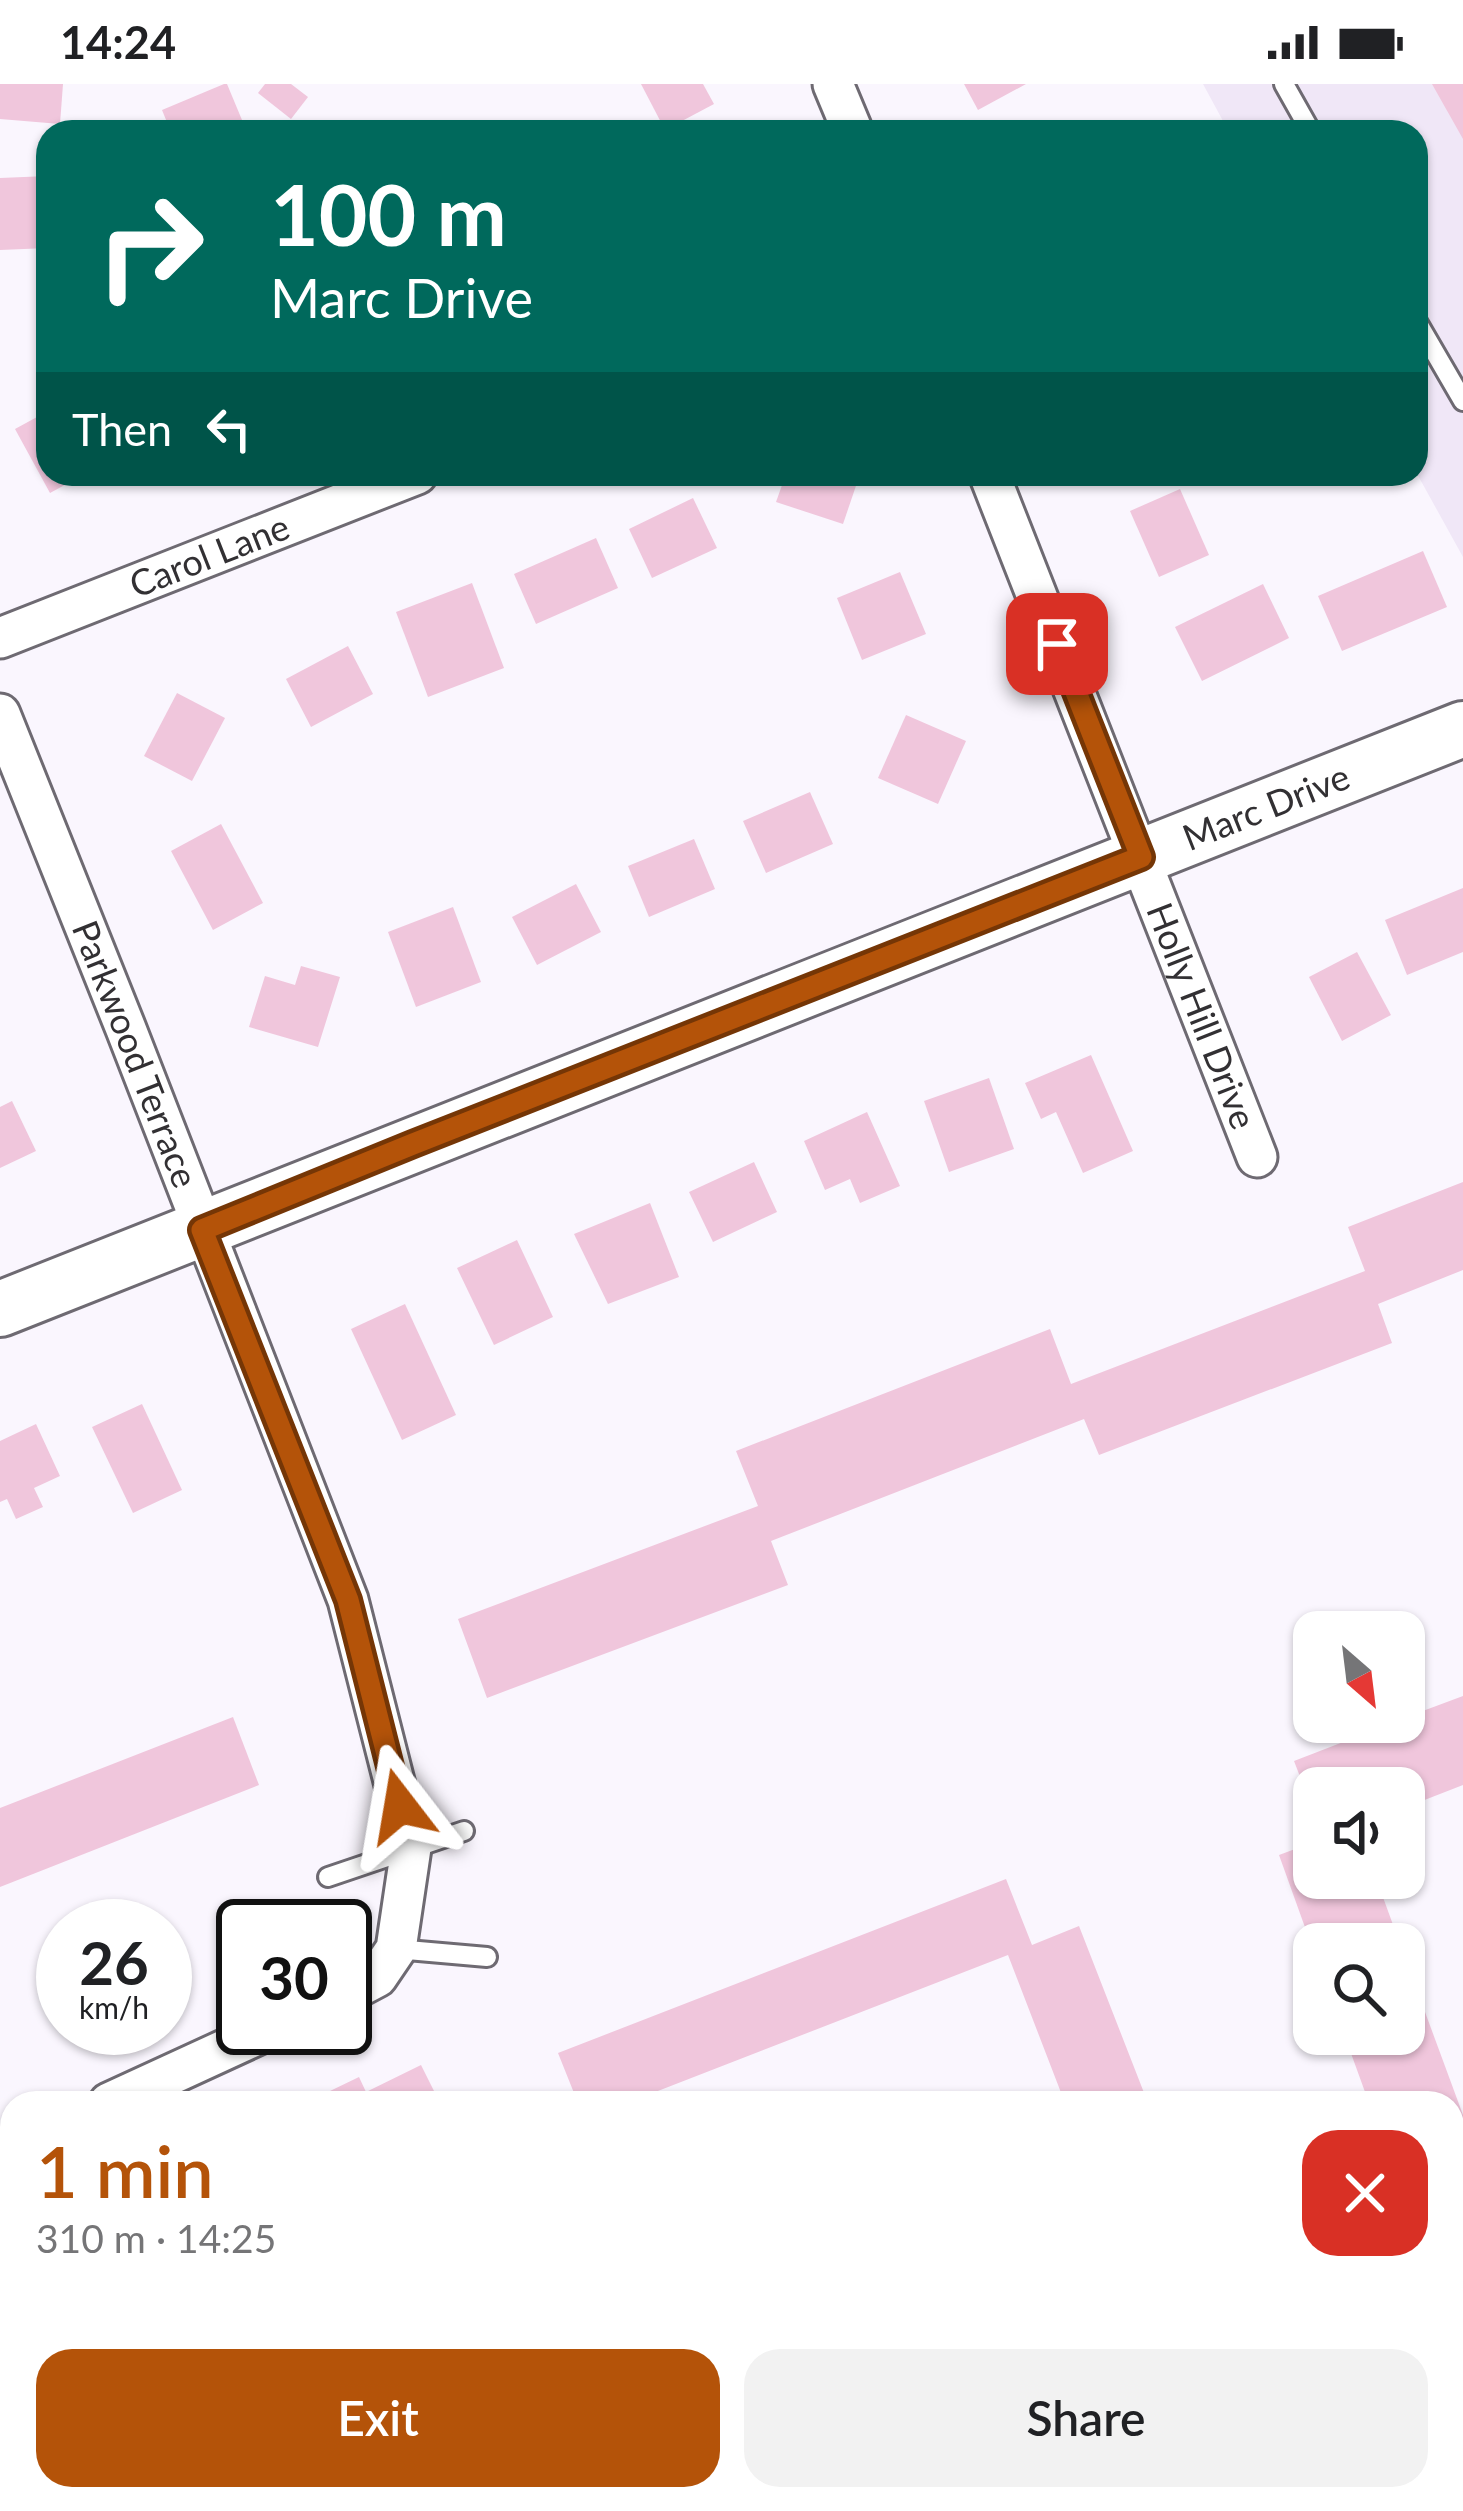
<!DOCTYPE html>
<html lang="en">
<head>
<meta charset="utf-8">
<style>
  :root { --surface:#fff; --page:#f2f2f2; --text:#202124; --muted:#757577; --accent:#b45309 }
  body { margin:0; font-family:Lato,sans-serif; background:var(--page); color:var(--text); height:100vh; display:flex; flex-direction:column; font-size:45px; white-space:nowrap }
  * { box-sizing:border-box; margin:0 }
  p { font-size:39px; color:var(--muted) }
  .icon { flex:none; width:66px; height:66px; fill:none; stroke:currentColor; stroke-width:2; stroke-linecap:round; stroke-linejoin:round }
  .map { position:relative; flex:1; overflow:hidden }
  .panel { position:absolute; left:0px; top:2007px; width:1464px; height:420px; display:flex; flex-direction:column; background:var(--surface); border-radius:36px 36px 0 0; box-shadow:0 3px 9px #0004 }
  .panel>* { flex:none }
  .hud { position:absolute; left:36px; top:36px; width:1392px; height:366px; border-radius:36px; box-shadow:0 3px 9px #0004; background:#00695c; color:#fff; overflow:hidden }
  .needle { width:78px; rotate:152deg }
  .tools { position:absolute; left:1293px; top:1527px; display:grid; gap:24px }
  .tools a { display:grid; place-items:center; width:132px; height:132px; border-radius:24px; background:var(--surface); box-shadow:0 3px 9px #0004; font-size:60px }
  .speed { position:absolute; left:36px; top:1815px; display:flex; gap:24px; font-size:60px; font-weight:700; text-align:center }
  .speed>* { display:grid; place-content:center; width:156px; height:156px; border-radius:50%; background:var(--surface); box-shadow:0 3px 9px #0004; line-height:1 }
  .speed small { font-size:30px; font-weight:400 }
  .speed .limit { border:6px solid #111; border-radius:18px; background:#fff; color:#111 }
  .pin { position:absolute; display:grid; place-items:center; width:102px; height:102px; color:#fff; margin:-51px; border-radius:24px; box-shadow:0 6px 18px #0006 }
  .me { position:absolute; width:132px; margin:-66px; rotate:346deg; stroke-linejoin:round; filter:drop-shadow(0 0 9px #0008) }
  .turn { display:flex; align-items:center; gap:42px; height:252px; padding:0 36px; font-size:54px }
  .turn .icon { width:156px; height:156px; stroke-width:2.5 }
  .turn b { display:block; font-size:84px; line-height:102px }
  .then { display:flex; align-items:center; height:114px; padding:0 36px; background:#0003; gap:24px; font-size:45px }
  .round { display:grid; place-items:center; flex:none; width:126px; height:126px; border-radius:36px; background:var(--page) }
  .headline { display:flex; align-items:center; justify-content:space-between; height:204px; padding:0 36px }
  h1 { font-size:72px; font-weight:600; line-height:90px; color:var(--accent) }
  .action { display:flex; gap:24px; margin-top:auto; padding:24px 36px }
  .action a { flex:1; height:138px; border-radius:36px; background:var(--accent); color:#fff; font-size:48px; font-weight:600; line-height:138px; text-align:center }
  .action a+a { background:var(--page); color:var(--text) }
  .status { display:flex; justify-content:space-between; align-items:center; height:84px; padding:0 60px; background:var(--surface); direction:ltr }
  .status svg { height:33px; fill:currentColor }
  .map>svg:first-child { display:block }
  .built { fill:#f0e7f7 }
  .building { fill:#f0c6dc }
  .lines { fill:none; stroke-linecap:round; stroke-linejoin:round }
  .lane-casing { stroke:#6e6a72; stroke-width:24 }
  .street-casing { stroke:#6e6a72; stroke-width:45 }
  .secondary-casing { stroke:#6e6a72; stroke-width:60 }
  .lane { stroke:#fff; stroke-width:18 }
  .street { stroke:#fff; stroke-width:39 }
  .secondary { stroke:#fff; stroke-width:54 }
  .route-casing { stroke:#753606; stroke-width:30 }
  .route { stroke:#b45309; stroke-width:21 }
  .labels { text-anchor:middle; stroke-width:10; stroke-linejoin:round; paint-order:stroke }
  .street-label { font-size:36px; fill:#323033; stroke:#fff }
</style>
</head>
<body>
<div class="status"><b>14:24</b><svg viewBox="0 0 49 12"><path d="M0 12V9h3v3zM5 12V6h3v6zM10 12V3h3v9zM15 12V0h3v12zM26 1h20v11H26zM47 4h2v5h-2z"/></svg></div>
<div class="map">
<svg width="1463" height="2427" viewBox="0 0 1463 2427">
  <rect width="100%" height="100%" fill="#faf6fe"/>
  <path class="built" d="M1203,0H1463V473L1416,388V48H1229Z"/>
  <g class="building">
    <path d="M0,0H63L60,40L0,35Z"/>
    <path d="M224,0H227L247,48H171L162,26Z"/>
    <path d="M265,0H291L308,13L291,35L258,9Z"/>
    <path d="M641,0H703L714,20L665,46Z"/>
    <path d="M964,0H1026L978,26Z"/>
    <path d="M1432,0H1463V55Z"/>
    <path d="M48,92V164L0,166V94Z"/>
    <path d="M48,327V390H85L50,409L15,345Z"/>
    <path d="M786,390H860L843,440L776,418Z"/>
    <path d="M1180,405L1209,471L1159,493L1130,427Z"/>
    <path d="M693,414L717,464L652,494L629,445Z"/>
    <path d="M596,454L618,504L536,540L514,490Z"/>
    <path d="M1423,467L1447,523L1342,567L1318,512Z"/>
    <path d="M900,488L926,550L862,576L837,514Z"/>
    <path d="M472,499L504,584L428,613L396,528Z"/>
    <path d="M1263,500L1289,554L1202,597L1175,543Z"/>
    <path d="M348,562L373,610L311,643L286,595Z"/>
    <path d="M177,609L225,634L192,697L144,672Z"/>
    <path d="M906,631L966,657L938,720L878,694Z"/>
    <path d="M810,708L833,760L766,789L743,737Z"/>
    <path d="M221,740L263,819L213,846L171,767Z"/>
    <path d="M694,755L715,805L649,833L628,782Z"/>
    <path d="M576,800L601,848L537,881L512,833Z"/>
    <path d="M1463,804V868L1407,891L1385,836Z"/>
    <path d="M453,823L481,898L416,923L388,848Z"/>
    <path d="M1357,868L1391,931L1342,957L1309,893Z"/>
    <path d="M301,882L340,893L318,963L249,943L265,892L295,901Z"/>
    <path d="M1091,971L1133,1067L1083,1089L1056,1028L1041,1035L1025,999Z"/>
    <path d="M989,994L1014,1065L949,1088L924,1017Z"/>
    <path d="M12,1017L36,1067L0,1084V1023Z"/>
    <path d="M867,1028L900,1102L860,1119L850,1095L825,1106L804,1057Z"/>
    <path d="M754,1078L777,1128L713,1158L689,1108Z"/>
    <path d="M1463,1098V1186L1378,1220L1392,1259L1099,1371L1084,1335L771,1457L788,1501L487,1614L458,1535L758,1422L736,1367L1050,1245L1071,1300L1365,1187L1348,1143Z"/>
    <path d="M650,1119L679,1193L608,1220L574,1150Z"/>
    <path d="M517,1156L553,1233L494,1261L457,1184Z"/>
    <path d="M405,1220L456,1331L402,1356L351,1245Z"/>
    <path d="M142,1320L182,1406L133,1429L92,1343Z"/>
    <path d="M36,1340L60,1392L34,1404L43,1423L16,1435L7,1415L0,1418V1357Z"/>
    <path d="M1463,1612V1701L1404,1724V1704H1314V1729L1294,1677L1395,1638H1404V1634Z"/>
    <path d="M233,1633L259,1701L0,1803V1724Z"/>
    <path d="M1314,1758V1794H1376L1400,1860H1311L1279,1771Z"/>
    <path d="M1006,1795L1032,1861L1079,1842L1148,2019H1065L1008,1871L627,2019H578L558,1969Z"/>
    <path d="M1404,1871L1463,2031V2044L1452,2048V2019H1369L1344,1950H1404Z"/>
    <path d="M421,1981L440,2019H336L330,2007L359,1993L366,2008Z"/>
    <path d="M1452,2225L1463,2246V2335L1452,2341Z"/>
    <path d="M220,2415H349L354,2427H273L269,2419L252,2427H225Z"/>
    <path d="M1148,2415H1247L1253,2427H1155Z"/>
  </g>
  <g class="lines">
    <defs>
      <g id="lane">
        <path d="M1284,0L1311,48"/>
        <path d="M1416,236L1463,317"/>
        <path d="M328,1793L464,1747"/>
        <path d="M396,1865L487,1873"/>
      </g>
      <g id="street">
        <path d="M833,0L853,48"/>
        <path id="s1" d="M989,390L1257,1073"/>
        <path id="s2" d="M0,554L417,390"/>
        <path id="s3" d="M0,630L126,945L348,1516L411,1764L396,1865L377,1893L345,1910"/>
        <path d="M109,2019L272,1944"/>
        <path d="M0,2069L12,2063"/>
      </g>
      <g id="secondary">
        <path id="s4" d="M0,1225L1463,645"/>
      </g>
    </defs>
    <use href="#lane" class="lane-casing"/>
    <use href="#street" class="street-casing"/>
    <use href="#secondary" class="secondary-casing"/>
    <use href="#lane" class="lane"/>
    <use href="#street" class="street"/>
    <use href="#secondary" class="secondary"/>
  </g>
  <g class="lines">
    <defs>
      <path id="route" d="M400,1722L348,1516L202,1146L413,1060L1141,773L1057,560"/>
    </defs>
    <use href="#route" class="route-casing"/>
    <use href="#route" class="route"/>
  </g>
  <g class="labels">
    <g class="street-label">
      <text dy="13" stroke="none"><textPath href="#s2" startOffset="225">Carol Lane</textPath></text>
      <text dy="13" stroke="none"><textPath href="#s4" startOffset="1362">Marc Drive</textPath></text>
      <text dy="13" stroke="none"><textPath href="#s1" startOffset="582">Holly Hill Drive</textPath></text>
      <text dy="13" stroke="none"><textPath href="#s3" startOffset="366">Parkwood Terrace</textPath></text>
    </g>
  </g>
</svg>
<div class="tools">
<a><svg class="needle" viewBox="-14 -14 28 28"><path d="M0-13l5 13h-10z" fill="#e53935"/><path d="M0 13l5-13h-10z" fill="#757577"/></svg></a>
<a><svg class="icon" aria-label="sound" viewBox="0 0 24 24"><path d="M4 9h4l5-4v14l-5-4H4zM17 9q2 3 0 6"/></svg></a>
<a><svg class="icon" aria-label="search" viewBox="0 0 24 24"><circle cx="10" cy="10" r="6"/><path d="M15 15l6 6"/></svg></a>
</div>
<div class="speed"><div>26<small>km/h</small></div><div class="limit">30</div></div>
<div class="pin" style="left:1057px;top:560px;background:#d93025"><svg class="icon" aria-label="arrive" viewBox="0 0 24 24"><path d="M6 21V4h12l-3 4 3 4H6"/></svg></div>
<svg class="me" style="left:400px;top:1722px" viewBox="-20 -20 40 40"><path d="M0-17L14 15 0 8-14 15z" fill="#b45309" stroke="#fff" stroke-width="4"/></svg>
<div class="hud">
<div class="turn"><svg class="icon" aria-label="right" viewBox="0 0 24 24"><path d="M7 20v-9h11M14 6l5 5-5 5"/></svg><div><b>100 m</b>Marc Drive</div></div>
<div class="then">Then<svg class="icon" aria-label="left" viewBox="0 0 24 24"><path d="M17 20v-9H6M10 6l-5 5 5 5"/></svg></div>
</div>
<section class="panel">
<div class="headline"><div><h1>1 min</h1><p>310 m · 14:25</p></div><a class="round" style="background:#d93025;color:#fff"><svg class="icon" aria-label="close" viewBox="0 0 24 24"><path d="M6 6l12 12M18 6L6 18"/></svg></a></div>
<div class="action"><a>Exit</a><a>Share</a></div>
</section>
</div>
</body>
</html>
